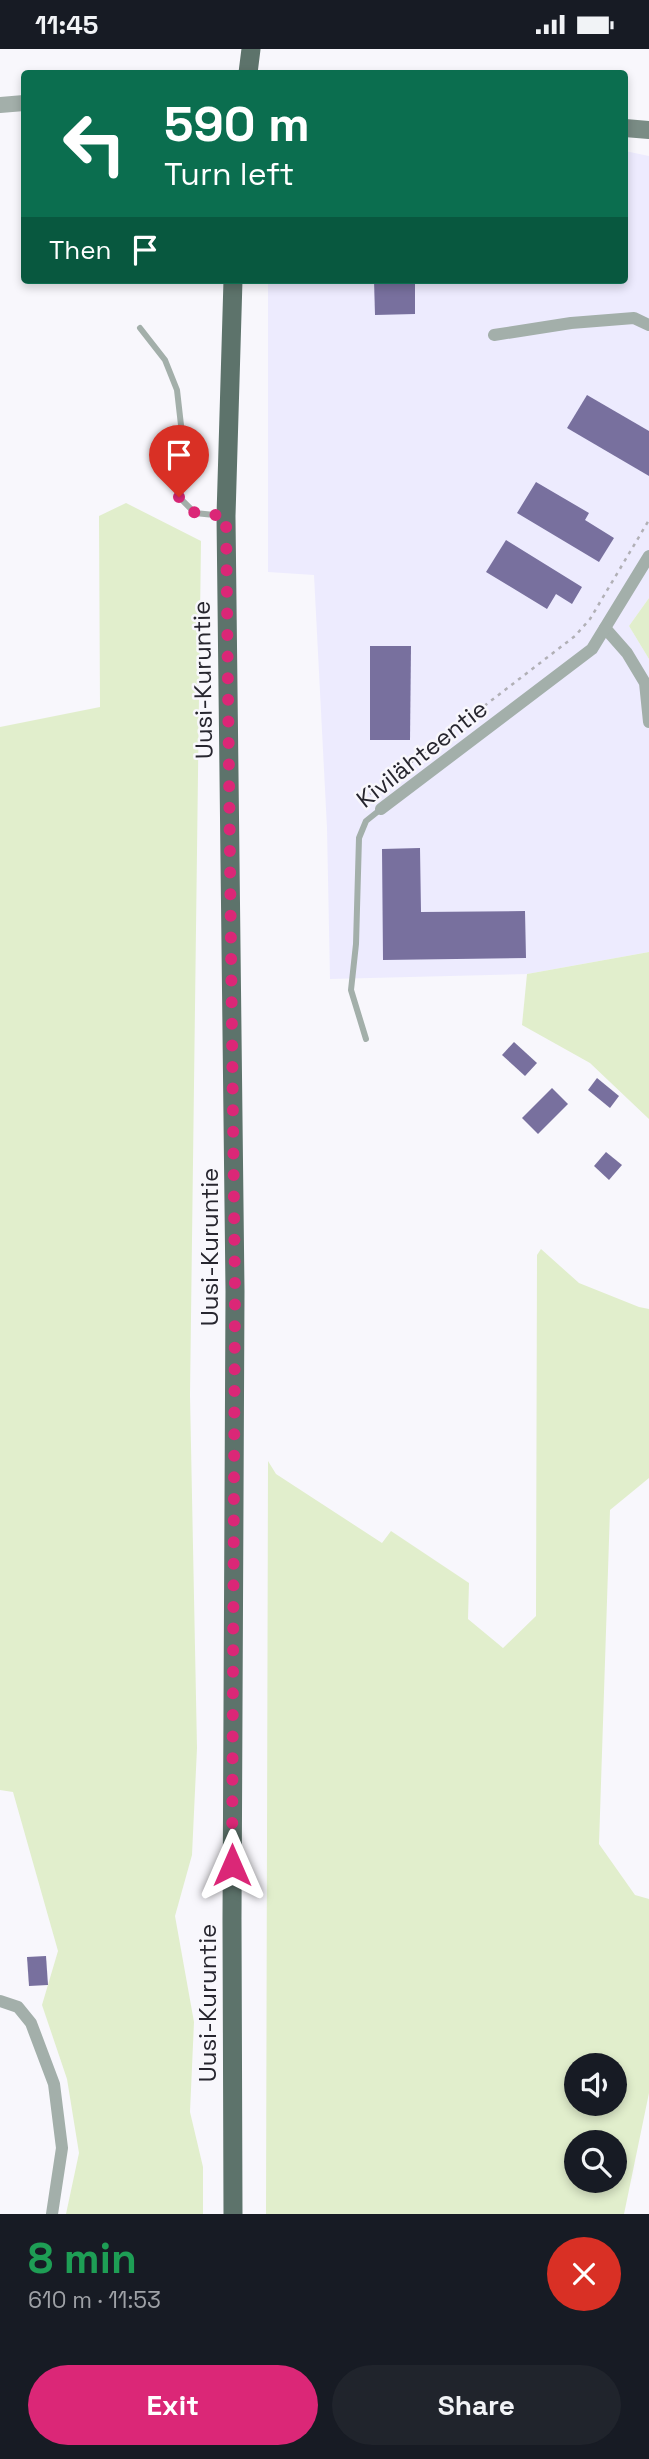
<!DOCTYPE html>
<html lang="en">
<head>
<meta charset="utf-8">
<style>
  :root { --surface:#171b24; --page:#20242c; --text:#f1f3f6; --muted:#9ea1a6; --accent:#db2777 }
  body { margin:0; font-family:"Space Grotesk",sans-serif; background:var(--page); color:var(--text); height:100vh; display:flex; flex-direction:column; font-size:26px; white-space:nowrap }
  * { box-sizing:border-box; margin:0 }
  p { font-size:23px; color:var(--muted) }
  .icon { flex:none; width:38px; height:38px; fill:none; stroke:currentColor; stroke-width:2; stroke-linecap:round; stroke-linejoin:round }
  .map { position:relative; height:2165px; overflow:hidden }
  .details { display:flex; flex-direction:column; background:var(--surface); flex:1 }
  .details>* { flex:none }
  .guide { position:absolute; left:21px; top:21px; width:607px; height:214px; border-radius:7px; box-shadow:0 4px 10px #0003; background:#0b6e4f; color:#fff; overflow:hidden }
  .tools { position:absolute; left:564px; top:2004px; display:grid; gap:14px }
  .tools a { display:grid; place-items:center; width:63px; height:63px; border-radius:50%; background:var(--surface); box-shadow:0 4px 10px #0003; font-size:35px }
  .pin { position:absolute; display:grid; place-items:center; width:60px; height:60px; color:#fff; margin:-72px -30px; border-radius:50% 50% 50% 0; rotate:-45deg; box-shadow:0 0 7px #0007 }
  .pin .icon { rotate:45deg }
  .me { position:absolute; width:77px; margin:-38px; rotate:0deg; stroke-linejoin:round; filter:drop-shadow(0 0 5px #0008) }
  .turn { display:flex; align-items:center; gap:24px; height:147px; padding:0 28px; font-size:32px }
  .turn .icon { width:91px; height:91px; stroke-width:2.5 }
  .turn b { display:block; font-size:49px; line-height:60px }
  .then { display:flex; align-items:center; height:66px; padding:0 28px; background:#0003; gap:14px; font-size:26px }
  .round { display:grid; place-items:center; flex:none; width:74px; height:74px; border-radius:37px; background:var(--page) }
  .head { display:flex; align-items:center; justify-content:space-between; height:119px; padding:0 28px }
  h1 { font-size:42px; font-weight:700; line-height:52px; color:#1e9e55 }
  .button { display:flex; gap:14px; margin-top:auto; padding:14px 28px }
  .button a { flex:1; height:80px; border-radius:42px; background:var(--accent); color:#fff; font-size:28px; font-weight:700; line-height:80px; text-align:center }
  .button a+a { background:var(--page); color:var(--text) }
  .status { display:flex; justify-content:space-between; align-items:center; height:49px; padding:0 35px; background:var(--surface); direction:ltr }
  .status svg { height:19px; fill:currentColor }
  .map>svg:first-child { display:block }
  .built { fill:#edebfe }
  .green { fill:#e1eecc; fill-rule:evenodd }
  .building { fill:#78709e }
  .lines { fill:none; stroke-linecap:round; stroke-linejoin:round }
  .path { stroke:#b1b0b6; stroke-width:2.5; stroke-dasharray:3.5 5; stroke-linecap:butt }
  .service { stroke:#a3afaa; stroke-width:6 }
  .minor { stroke:#a3afaa; stroke-width:12 }
  .tertiary { stroke:#a3afaa; stroke-width:16 }
  .secondary { stroke:#7a8c85; stroke-width:18 }
  .primary { stroke:#5d736b; stroke-width:19 }
  .route { stroke:#db2777; stroke-width:12; stroke-dasharray:0 21.6 }
  .labels { text-anchor:middle; stroke-width:5; stroke-linejoin:round; paint-order:stroke }
  .street-label { font-size:24px; fill:#27262f; stroke:#f8f7fc }
</style>
</head>
<body>
<div class="status"><b>11:45</b><svg viewBox="0 0 49 12"><path d="M0 12V9h3v3zM5 12V6h3v6zM10 12V3h3v9zM15 12V0h3v12zM26 1h20v11H26zM47 4h2v5h-2z"/></svg></div>
<div class="map">
<svg width="649" height="2165" viewBox="0 0 649 2165">
  <rect width="100%" height="100%" fill="#f8f7fc"/>
  <path class="built" d="M625,102L649,107V549L629,577L649,610V903L527,925L330,930L327,779L314,526L268,523V231H625Z"/>
  <g class="green">
    <path d="M126,454L201,492L190,1346L197,1699L192,1806L175,1867L194,1973L190,2063L203,2118V2165H66L79,2104L67,2030L42,1956L58,1902L13,1743L0,1741V678L100,658L99,467Z"/>
    <path d="M649,549V610L629,577Z"/>
    <path d="M649,903V1070L590,1014L522,976L527,925Z"/>
    <path d="M541,1200L579,1234L639,1258L649,1260V1429L610,1461L599,1795L635,1846L649,1850V2044L624,2165H266L268,1412L276,1425L382,1494L391,1482L469,1534L468,1570L503,1599L536,1567L537,1206ZM614,2016V2054H576V2016ZM614,2093V2132H576V2093Z"/>
  </g>
  <g class="building">
    <path d="M374,231H415V265L375,266Z"/>
    <path d="M587,346L649,382V427L567,379Z"/>
    <path d="M536,433L589,464L585,471L614,489L599,513L517,464Z"/>
    <path d="M506,491L582,538L572,555L556,545L547,560L486,523Z"/>
    <path d="M370,597H411L410,691H370Z"/>
    <path d="M420,799L421,863L525,862L526,909L383,911L382,800Z"/>
    <path d="M514,993L537,1014L525,1027L502,1006Z"/>
    <path d="M597,1029L619,1047L610,1059L588,1041Z"/>
    <path d="M552,1039L568,1055L538,1085L522,1069Z"/>
    <path d="M606,1103L622,1116L609,1131L594,1117Z"/>
    <path d="M46,1907L48,1936L29,1937L27,1908Z"/>
  </g>
  <g class="lines">
    <path class="path" d="M370,745L575,587L590,570L649,471"/>
    <g class="service">
      <path d="M140,279L165,311L177,341L182,385L174,430L179,448L195,464L224,467"/>
      <path d="M366,990L351,941L356,895L359,789L366,772L381,760"/>
    </g>
    <g class="minor">
      <path d="M494,286L571,274L634,269L649,276"/>
      <path d="M605,579L627,604L645,634L649,673"/>
      <path d="M381,760L592,600L649,507"/>
      <path d="M0,1952L18,1958L31,1974L54,2035L62,2099L52,2165"/>
    </g>
    <path class="tertiary" d="M0,56L24,54"/>
    <path class="secondary" d="M625,79L649,81"/>
    <g class="primary">
      <path d="M248,24L251,0"/>
      <path d="M233,2165L232,1870L235,1242L226,467L233,231"/>
    </g>
  </g>
  <g class="lines">
    <path class="route" d="M179,448L195,464L226,467L235,1242L232,1816"/>
  </g>
  <g class="labels">
    <g class="street-label">
      <text transform="translate(203 631) rotate(-91)" y="8">Uusi-Kuruntie</text>
      <text transform="translate(422 705) rotate(-38)" y="8">Kivilähteentie</text>
      <text transform="translate(210 1198) rotate(-90)" y="8">Uusi-Kuruntie</text>
      <text transform="translate(208 1954) rotate(-90)" y="8">Uusi-Kuruntie</text>
    </g>
  </g>
</svg>
<div class="tools">
<a><svg class="icon" aria-label="sound" viewBox="0 0 24 24"><path d="M4 9h4l5-4v14l-5-4H4zM17 9q2 3 0 6"/></svg></a>
<a><svg class="icon" aria-label="search" viewBox="0 0 24 24"><circle cx="10" cy="10" r="6"/><path d="M15 15l6 6"/></svg></a>
</div>
<div class="pin" style="left:179px;top:448px;background:#d93025"><svg class="icon" aria-label="arrive" viewBox="0 0 24 24"><path d="M6 21V4h12l-3 4 3 4H6"/></svg></div>
<svg class="me" style="left:232px;top:1816px" viewBox="-20 -20 40 40"><path d="M0-17L14 15 0 8-14 15z" fill="#db2777" stroke="#fff" stroke-width="4"/></svg>
<div class="guide">
<div class="turn"><svg class="icon" aria-label="left" viewBox="0 0 24 24"><path d="M17 20v-9H6M10 6l-5 5 5 5"/></svg><div><b>590 m</b>Turn left</div></div>
<div class="then">Then<svg class="icon" aria-label="arrive" viewBox="0 0 24 24"><path d="M6 21V4h12l-3 4 3 4H6"/></svg></div>
</div>
</div>
<section class="details">
<div class="head"><div><h1>8 min</h1><p>610 m · 11:53</p></div><a class="round" style="background:#d93025;color:#fff"><svg class="icon" aria-label="close" viewBox="0 0 24 24"><path d="M6 6l12 12M18 6L6 18"/></svg></a></div>
<div class="button"><a>Exit</a><a>Share</a></div>
</section>
</body>
</html>
